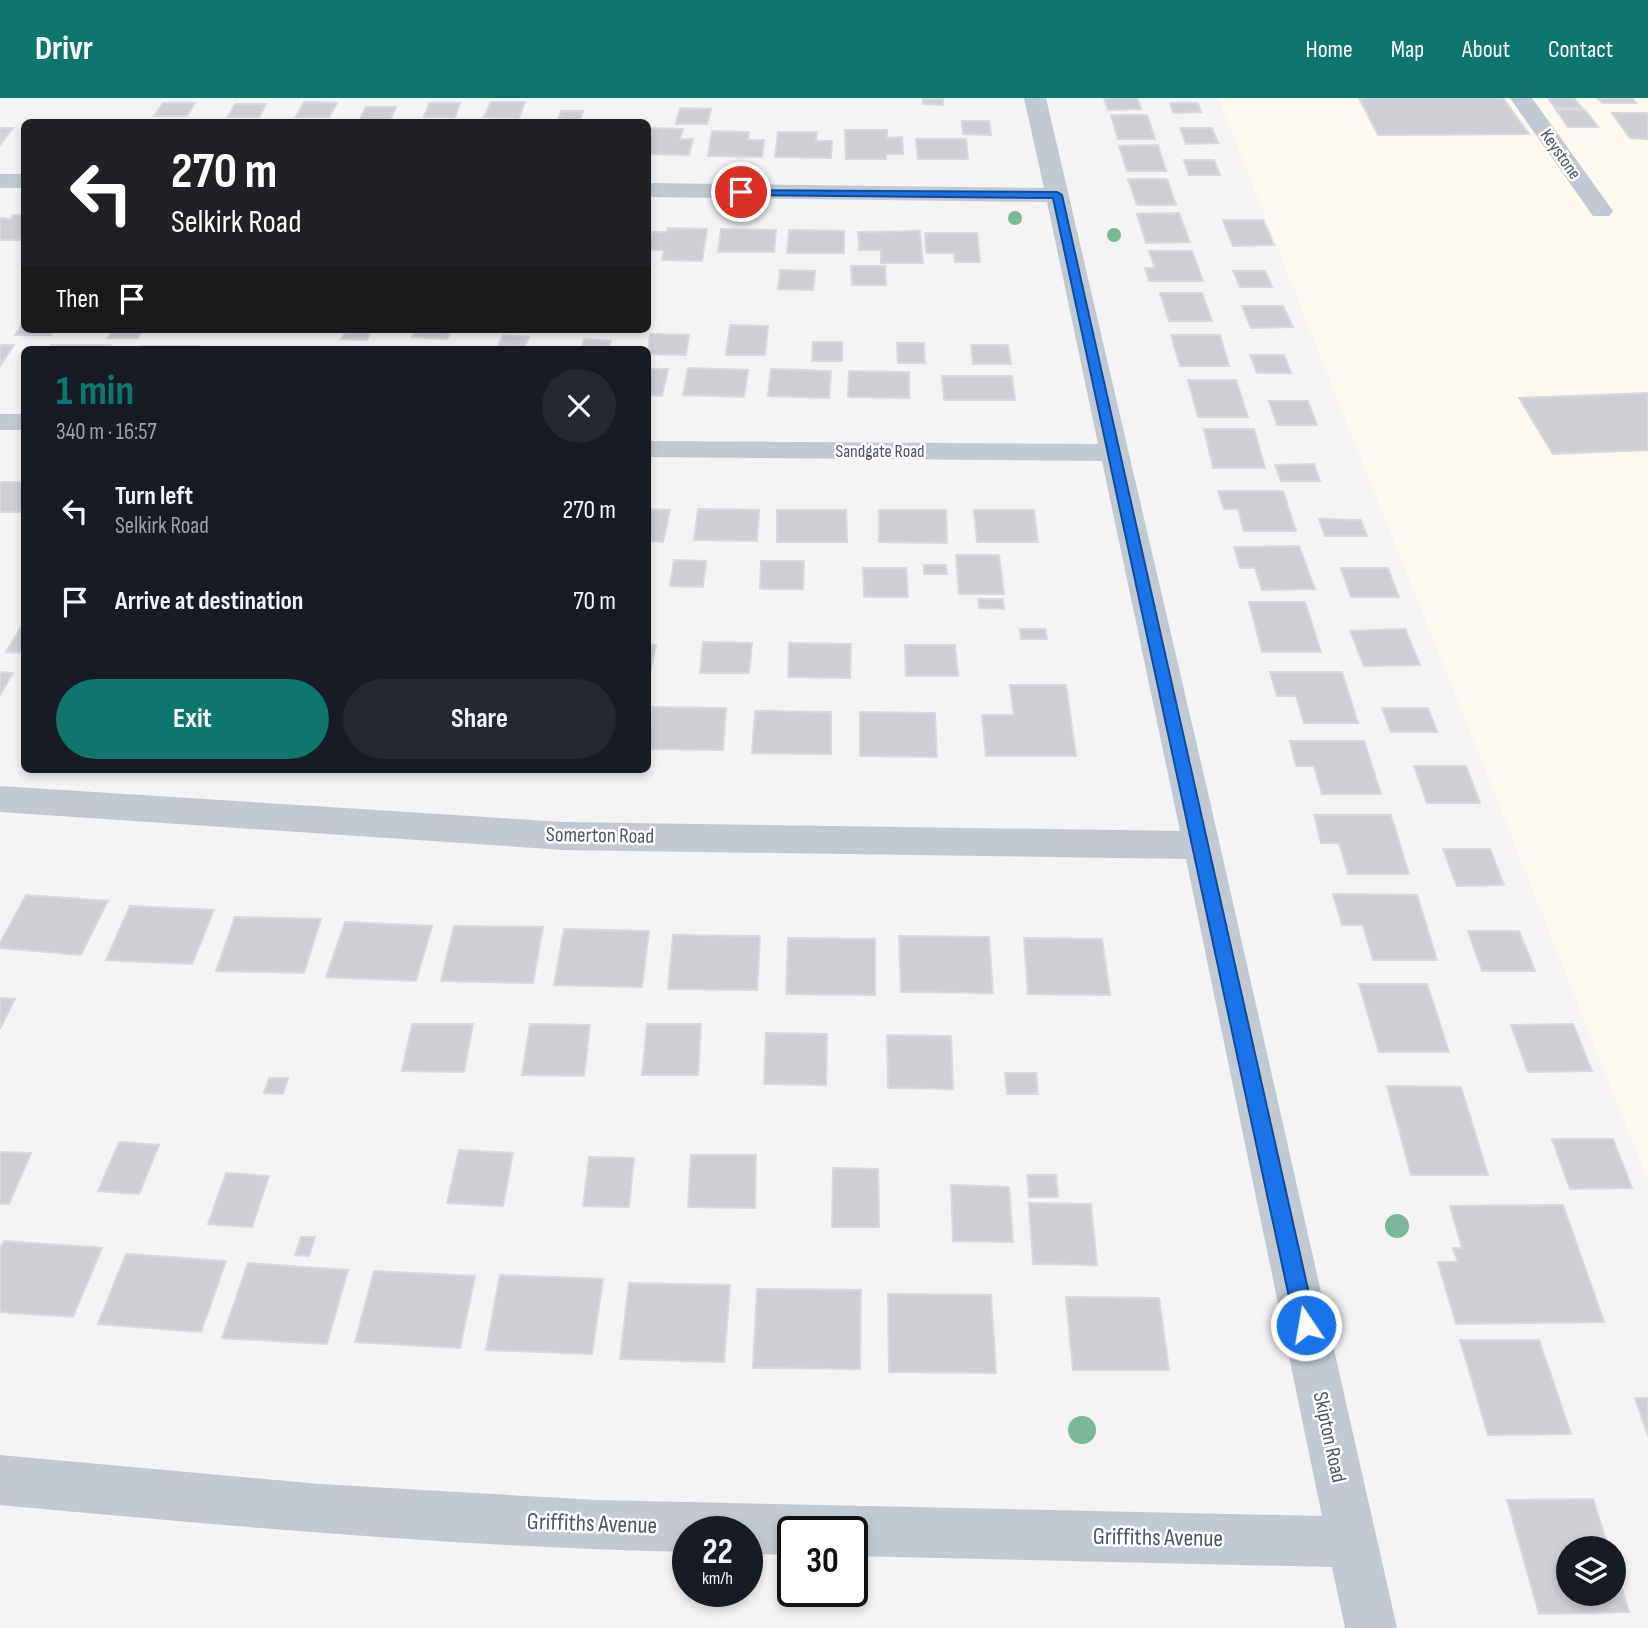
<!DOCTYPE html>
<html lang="en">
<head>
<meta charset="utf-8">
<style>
  :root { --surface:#171b24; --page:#242831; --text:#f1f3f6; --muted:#9ea1a6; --accent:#0f766e }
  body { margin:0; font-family:"Sofia Sans Condensed",sans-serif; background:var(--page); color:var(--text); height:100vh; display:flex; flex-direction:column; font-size:26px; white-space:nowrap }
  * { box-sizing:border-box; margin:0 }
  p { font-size:23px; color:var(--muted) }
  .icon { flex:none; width:38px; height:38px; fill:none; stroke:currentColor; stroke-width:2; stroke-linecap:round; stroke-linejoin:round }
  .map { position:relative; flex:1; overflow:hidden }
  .details { position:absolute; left:21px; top:248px; width:630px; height:427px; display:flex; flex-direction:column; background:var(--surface); border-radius:10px; box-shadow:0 4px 10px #0003 }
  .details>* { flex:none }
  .guide { position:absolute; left:21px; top:21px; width:630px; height:214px; border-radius:10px; box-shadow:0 4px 10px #0003; background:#202124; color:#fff; overflow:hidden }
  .fabs { position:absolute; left:1556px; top:1438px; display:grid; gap:14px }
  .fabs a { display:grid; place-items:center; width:70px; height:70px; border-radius:50%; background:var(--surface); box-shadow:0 4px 10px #0003; font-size:35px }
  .speed { position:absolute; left:672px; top:1418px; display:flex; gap:14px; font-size:35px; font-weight:700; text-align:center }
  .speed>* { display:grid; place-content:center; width:91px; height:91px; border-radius:50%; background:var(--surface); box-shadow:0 4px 10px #0003; line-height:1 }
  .speed small { font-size:18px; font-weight:400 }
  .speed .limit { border:4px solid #111; border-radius:10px; background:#fff; color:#111 }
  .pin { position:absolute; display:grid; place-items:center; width:60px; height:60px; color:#fff; margin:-30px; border:4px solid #fff; border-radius:50%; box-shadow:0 2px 7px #0007 }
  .me { position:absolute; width:77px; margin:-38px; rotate:348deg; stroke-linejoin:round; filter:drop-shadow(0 0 5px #0008) }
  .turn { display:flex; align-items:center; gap:24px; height:147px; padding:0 35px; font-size:32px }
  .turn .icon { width:91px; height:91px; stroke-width:2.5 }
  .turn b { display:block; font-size:49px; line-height:60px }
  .then { display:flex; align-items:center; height:66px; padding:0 35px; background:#0003; gap:14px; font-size:26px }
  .round { display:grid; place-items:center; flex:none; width:74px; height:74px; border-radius:37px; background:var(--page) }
  .headline { display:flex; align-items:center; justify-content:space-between; height:119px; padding:0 35px }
  h1 { font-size:42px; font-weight:700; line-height:52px; color:var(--accent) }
  .action { display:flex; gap:14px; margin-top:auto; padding:14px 35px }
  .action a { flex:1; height:80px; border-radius:42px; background:var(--accent); color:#fff; font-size:28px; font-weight:700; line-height:80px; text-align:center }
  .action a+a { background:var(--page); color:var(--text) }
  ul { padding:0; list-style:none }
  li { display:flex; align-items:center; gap:21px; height:91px; padding:0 35px }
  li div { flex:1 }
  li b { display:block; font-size:26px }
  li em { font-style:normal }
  header { display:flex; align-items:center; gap:42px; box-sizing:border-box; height:98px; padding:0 35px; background:var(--accent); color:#fff }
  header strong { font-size:33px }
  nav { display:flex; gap:38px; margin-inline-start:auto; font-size:24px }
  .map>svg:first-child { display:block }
  .commercial { fill:#fdf9ef }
  .building { fill:#cdcfd5; stroke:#d7d9de; stroke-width:2 }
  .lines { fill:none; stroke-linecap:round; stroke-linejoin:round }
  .street { fill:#c1cad2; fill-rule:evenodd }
  .tree { fill:#7bb799 }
  .route { fill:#1a73e8; stroke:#114b97; stroke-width:2 }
  .labels { text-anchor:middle; stroke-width:5; stroke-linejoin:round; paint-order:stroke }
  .far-street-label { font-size:18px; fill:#4a5661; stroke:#fff }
  .street-label { font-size:21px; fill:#4a5661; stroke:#fff }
  .near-street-label { font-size:24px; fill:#4a5661; stroke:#fff }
</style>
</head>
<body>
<header>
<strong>Drivr</strong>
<nav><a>Home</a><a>Map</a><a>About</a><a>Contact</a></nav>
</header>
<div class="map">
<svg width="1648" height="1530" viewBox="0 0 1648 1530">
  <rect width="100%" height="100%" fill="#f5f3f3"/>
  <path class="commercial" d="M1218,0H1648V1082Z"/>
  <g class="building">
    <path d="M1104,0H1137L1141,11L1108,12Z"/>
    <path d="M1359,0H1503L1529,36L1378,37Z"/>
    <path d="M1548,0H1574L1582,10H1555Z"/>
    <path d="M1597,0H1632L1636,5H1602Z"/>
    <path d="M923,1H943V7L923,6Z"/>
    <path d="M304,4L337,5L329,19H296Z"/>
    <path d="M491,4H525L519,20L484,19Z"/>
    <path d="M163,5H195L187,18H154Z"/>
    <path d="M429,5H460L455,19H424Z"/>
    <path d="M1170,5H1198L1201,14L1173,15Z"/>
    <path d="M235,6H266L259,19H228Z"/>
    <path d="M366,9H396L390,23H359Z"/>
    <path d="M680,10L711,11L707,26H676Z"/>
    <path d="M1556,12H1585L1598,29H1568Z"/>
    <path d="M561,13H583L579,24H557Z"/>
    <path d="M1612,15H1648V41L1630,40Z"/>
    <path d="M1111,17H1147L1155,41H1118Z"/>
    <path d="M962,23H989L991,37L963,36Z"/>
    <path d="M0,30H13L0,47Z"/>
    <path d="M648,30L683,31L680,41H693L689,57L648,56Z"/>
    <path d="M1180,30H1212L1218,45L1186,46Z"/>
    <path d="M845,32H887V40L902,39L903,56H886V61H846Z"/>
    <path d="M712,33L749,34L748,42H764L762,59L708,58Z"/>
    <path d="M778,34H817L816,43H832L831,60L775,59Z"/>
    <path d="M916,41H966L968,61H918Z"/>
    <path d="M1158,47L1166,73H1127L1119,48Z"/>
    <path d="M1184,62H1214L1220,77H1189Z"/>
    <path d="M1128,81H1167L1176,107H1137Z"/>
    <path d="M1179,115L1190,144L1146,145L1137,116Z"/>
    <path d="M13,117H24V142H0V120L11,121Z"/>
    <path d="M1223,122H1263L1274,147L1233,148Z"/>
    <path d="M668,130L707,131L702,163L662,162L664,152H648L652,134H667Z"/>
    <path d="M721,131L776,132L774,154H718Z"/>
    <path d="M789,132L844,133V155H787Z"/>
    <path d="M920,133L923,165H881V152H859L858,134Z"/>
    <path d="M925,135H977L980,164H955L954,155H926Z"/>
    <path d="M1149,153H1192L1203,183H1149L1145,170H1155Z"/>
    <path d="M851,168H885L886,187H852Z"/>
    <path d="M780,172L815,173L813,192L778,191Z"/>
    <path d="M1233,173H1265L1272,189H1240Z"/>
    <path d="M1160,195H1202L1212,223H1169Z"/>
    <path d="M1242,208H1283L1293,229L1251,230Z"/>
    <path d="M24,222V231H55L51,237H15Z"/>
    <path d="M730,227L768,228L765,257H726Z"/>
    <path d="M113,231H143L138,240H108Z"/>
    <path d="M347,231H372L367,242L341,241Z"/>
    <path d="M416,231H452L447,241L412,239Z"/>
    <path d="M650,236L689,237L686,257L648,256Z"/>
    <path d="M503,237L529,239L523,252H496Z"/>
    <path d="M1171,237H1220L1229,268H1180Z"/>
    <path d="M584,241L611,243L608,252H581Z"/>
    <path d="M813,244H842V263H812Z"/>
    <path d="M897,245H924L925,265H898Z"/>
    <path d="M0,247H14L0,268Z"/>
    <path d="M51,247H111L108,252H48Z"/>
    <path d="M971,247H1008L1011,266H973Z"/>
    <path d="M140,248H199L197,252H137Z"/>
    <path d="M215,249L274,251L214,252Z"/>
    <path d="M1250,257H1284L1291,275H1257Z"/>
    <path d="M688,270L748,272L744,299L683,297Z"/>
    <path d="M648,271H668L662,298L648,297Z"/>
    <path d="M771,271L831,273L829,300L768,298Z"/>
    <path d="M849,273L909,274V300L848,299Z"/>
    <path d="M942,278H1012L1015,302H944Z"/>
    <path d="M1188,282H1236L1248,319H1198Z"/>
    <path d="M1648,295V352L1553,356L1519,300Z"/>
    <path d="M1269,303H1308L1317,327H1277Z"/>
    <path d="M1204,331H1254L1265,370H1213Z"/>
    <path d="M1314,366L1320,383H1281L1275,367Z"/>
    <rect x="0" y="384" width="24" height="30"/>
    <path d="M1218,393H1283L1296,433H1244L1238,411H1224Z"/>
    <path d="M648,411L670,412L663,444L648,443Z"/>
    <path d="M698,411L759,412L757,443L694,442Z"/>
    <path d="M777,412H846L847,444H777Z"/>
    <path d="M879,412H946L947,445L879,444Z"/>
    <path d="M974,412H1034L1038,444H977Z"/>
    <path d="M1319,421L1361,422L1367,438H1325Z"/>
    <path d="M1299,448L1315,491L1262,492L1255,470H1240L1234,449Z"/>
    <path d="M956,457H999L1004,496H959Z"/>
    <path d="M674,462L706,463L703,489L670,488Z"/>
    <path d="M761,463H804L803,491H760Z"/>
    <path d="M924,467H946L947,476H924Z"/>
    <path d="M863,470H906L908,499H864Z"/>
    <path d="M1341,470H1388L1399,499H1351Z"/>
    <path d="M978,501H1003L1004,511L979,510Z"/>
    <path d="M1249,504H1305L1321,554H1262Z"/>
    <path d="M22,527H24V555L6,554Z"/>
    <path d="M1020,531H1045L1047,541H1021Z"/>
    <path d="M1405,531L1420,567L1364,568L1350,533Z"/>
    <path d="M703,544L752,545L749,575H700Z"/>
    <path d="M789,545L851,546L850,580L788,579Z"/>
    <path d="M648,547H656L649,580H648Z"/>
    <path d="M905,547H955L958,578H906Z"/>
    <path d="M0,574L13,575L0,597Z"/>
    <path d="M1270,574H1342L1358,625H1304L1296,598H1277Z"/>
    <path d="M1010,587H1066L1076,658H986L982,617H1014Z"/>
    <path d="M652,609L726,610L723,652L648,651Z"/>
    <path d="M1382,610H1428L1437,634H1391Z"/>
    <path d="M755,613L831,614V656L752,655Z"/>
    <path d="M860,614L935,615L937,659L860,658Z"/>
    <path d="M1290,643H1364L1381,696H1322L1314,668H1296Z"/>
    <path d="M1414,668H1466L1480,705H1427Z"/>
    <path d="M1314,717H1391L1409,776H1348L1339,745H1321Z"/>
    <path d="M1443,751H1490L1504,787L1457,788Z"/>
    <path d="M1333,796L1417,797L1437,862H1373L1363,827H1342Z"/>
    <path d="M26,797L108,803L81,857L0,850V845Z"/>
    <path d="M130,808L214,812L192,866L106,862Z"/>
    <path d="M235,819L321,821L304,875L216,873Z"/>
    <path d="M345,824L432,828L416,883L326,879Z"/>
    <path d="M454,828L543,829L533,885L441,883Z"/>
    <path d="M564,831L649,833L642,889L554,887Z"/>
    <path d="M1468,833H1519L1535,873H1482Z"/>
    <path d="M673,837L760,838L757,892L668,891Z"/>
    <path d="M899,838L989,839L993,895L901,894Z"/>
    <path d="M788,840L875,841V897L786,896Z"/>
    <path d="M1024,840L1102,841L1110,897L1028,896Z"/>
    <path d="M1359,886H1427L1449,954H1379Z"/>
    <path d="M0,900L15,901L0,931Z"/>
    <path d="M412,926H473L464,974L402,973Z"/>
    <path d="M530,926L590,927L584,978L522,977Z"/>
    <path d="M647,926H701L698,977H642Z"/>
    <path d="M1573,926L1592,973L1528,974L1511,927Z"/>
    <path d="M766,935L827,936L826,987L764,986Z"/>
    <path d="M887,937L951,938L953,991L888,990Z"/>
    <path d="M1005,975H1036L1038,996H1007Z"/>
    <path d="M269,980H288L283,996L264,995Z"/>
    <path d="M1387,988L1461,989L1488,1077H1411Z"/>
    <path d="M1552,1041H1613L1632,1090L1570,1091Z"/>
    <path d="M119,1044L159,1047L139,1096L98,1093Z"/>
    <path d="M459,1052L513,1055L503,1108L447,1105Z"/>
    <path d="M0,1054L31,1055L9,1106H0Z"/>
    <path d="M691,1057H756L755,1110L688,1109Z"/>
    <path d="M589,1059L634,1060L629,1109L583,1108Z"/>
    <path d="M833,1070L878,1071L879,1129H832Z"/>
    <path d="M226,1075L269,1078L252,1129L208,1126Z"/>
    <path d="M1027,1077H1056L1058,1099H1029Z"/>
    <path d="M951,1087L1009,1089L1013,1144L953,1143Z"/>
    <path d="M1029,1105L1091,1106L1097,1167L1033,1166Z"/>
    <path d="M1563,1107L1604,1224L1456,1226L1438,1164H1458L1453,1150H1462L1450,1108Z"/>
    <path d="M301,1139H315L309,1158L295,1157Z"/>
    <path d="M4,1143L102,1150L73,1219L0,1214V1151Z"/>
    <path d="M126,1156L226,1163L201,1234L98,1226Z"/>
    <path d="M248,1165L348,1172L327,1246L222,1240Z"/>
    <path d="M374,1173L475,1178L460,1250L355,1244Z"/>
    <path d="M500,1177L603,1181L592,1256L486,1252Z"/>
    <path d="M629,1185L730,1187L724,1264L620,1261Z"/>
    <path d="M757,1191L861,1192L860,1271L753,1270Z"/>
    <path d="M888,1196L991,1197L996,1275L889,1274Z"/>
    <path d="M1066,1199L1159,1200L1169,1272H1073Z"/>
    <path d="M1460,1242H1539L1571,1336L1488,1337Z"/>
    <path d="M1635,1300H1648V1338Z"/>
    <path d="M1593,1401L1609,1451H1568V1496H1614V1465L1629,1514L1539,1516L1507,1402Z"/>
  </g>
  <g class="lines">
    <g class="street">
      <path d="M1024,0H1046L1209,699L1397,1530H1345L1332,1469L852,1458V1433H793V1457L747,1456V1433H688V1454C458,1449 229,1428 0,1407V1357L320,1386L596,1402L1322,1418L1186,761L564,752L0,714V688L564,724L1180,733L1102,363L648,359V343L1098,346L1047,104L648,99V85L1044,90Z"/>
      <path d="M1510,0H1532L1613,113L1609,118H1593Z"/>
      <rect x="0" y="76" width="24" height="14"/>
      <rect x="0" y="316" width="24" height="16"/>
    </g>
  </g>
  <g class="tree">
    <circle cx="1015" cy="120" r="7"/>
    <circle cx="1114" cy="137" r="7"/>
    <circle cx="1397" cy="1128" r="12"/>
    <circle cx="1082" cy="1332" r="14"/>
  </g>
  <path class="route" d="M737,92L1057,94L1062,97L1316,1227L1313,1234L1306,1237L1298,1234L1295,1227L1053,100L741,97L737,96Z"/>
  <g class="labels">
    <g class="far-street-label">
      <text transform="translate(1561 56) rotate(55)" y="6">Keystone</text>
      <text x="880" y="359">Sandgate Road</text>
    </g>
    <g class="street-label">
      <text transform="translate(600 737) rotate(1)" y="7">Somerton Road</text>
      <text transform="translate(1330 1339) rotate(78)" y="7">Skipton Road</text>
    </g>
    <g class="near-street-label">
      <text transform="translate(592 1425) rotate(2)" y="8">Griffiths Avenue</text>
      <text transform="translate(1158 1439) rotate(1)" y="8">Griffiths Avenue</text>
    </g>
  </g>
</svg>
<div class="fabs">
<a><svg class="icon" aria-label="layers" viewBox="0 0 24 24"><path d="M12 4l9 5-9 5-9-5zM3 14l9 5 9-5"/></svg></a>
</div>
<div class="speed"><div>22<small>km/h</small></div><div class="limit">30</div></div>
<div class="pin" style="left:741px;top:94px;background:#d93025"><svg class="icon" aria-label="arrive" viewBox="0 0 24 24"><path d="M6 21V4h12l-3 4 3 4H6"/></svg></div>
<svg class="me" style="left:1306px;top:1227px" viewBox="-20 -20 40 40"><circle r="17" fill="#1a73e8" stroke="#fff" stroke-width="3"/><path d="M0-11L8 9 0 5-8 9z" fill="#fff"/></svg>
<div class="guide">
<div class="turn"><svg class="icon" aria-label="left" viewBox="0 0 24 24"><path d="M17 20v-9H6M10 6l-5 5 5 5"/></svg><div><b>270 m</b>Selkirk Road</div></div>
<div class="then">Then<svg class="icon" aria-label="arrive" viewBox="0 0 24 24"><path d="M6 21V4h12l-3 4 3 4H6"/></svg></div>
</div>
<section class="details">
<div class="headline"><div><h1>1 min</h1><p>340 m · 16:57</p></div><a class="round"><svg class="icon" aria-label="close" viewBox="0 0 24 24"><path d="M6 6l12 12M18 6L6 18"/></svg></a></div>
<ul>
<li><svg class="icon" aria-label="left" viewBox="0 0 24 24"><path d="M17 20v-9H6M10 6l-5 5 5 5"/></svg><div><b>Turn left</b><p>Selkirk Road</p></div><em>270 m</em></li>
<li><svg class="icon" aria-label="arrive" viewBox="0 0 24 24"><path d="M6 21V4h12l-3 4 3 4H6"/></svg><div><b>Arrive at destination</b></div><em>70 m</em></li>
</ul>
<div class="action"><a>Exit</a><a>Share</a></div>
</section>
</div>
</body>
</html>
